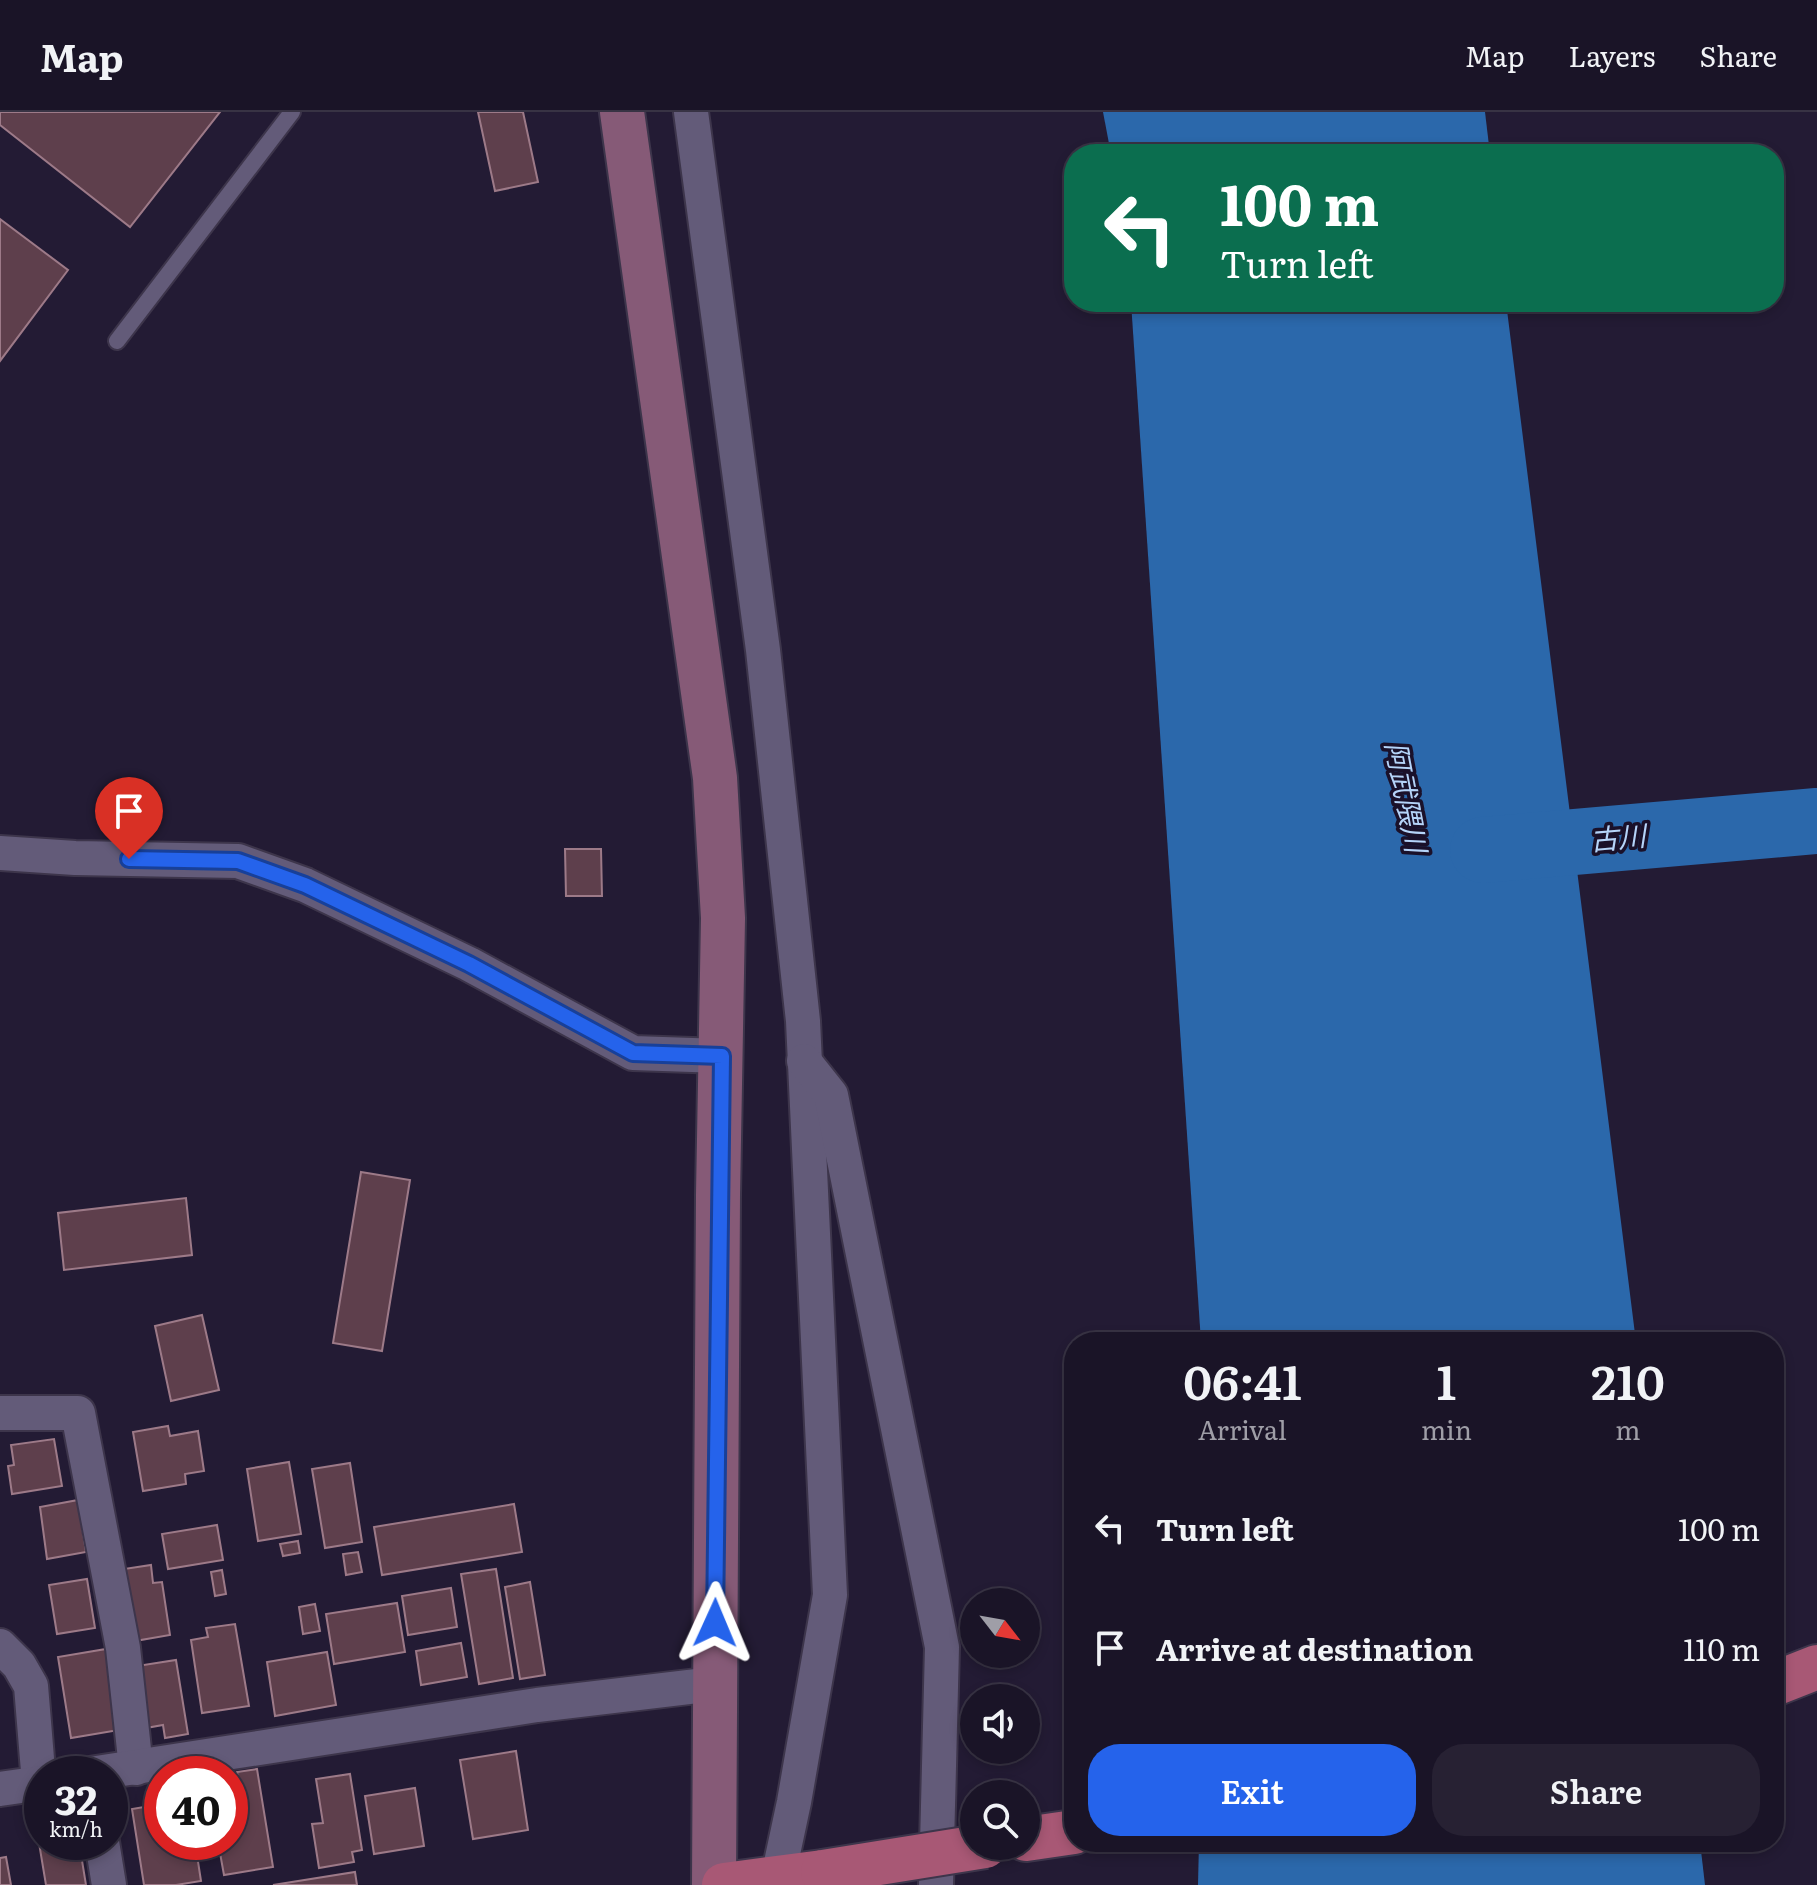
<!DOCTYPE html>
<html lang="en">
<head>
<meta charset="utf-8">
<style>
  :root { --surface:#1a1427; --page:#272133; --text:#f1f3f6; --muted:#9f9ea7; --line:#383344; --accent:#2563eb }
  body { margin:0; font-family:Literata,"Noto Sans JP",serif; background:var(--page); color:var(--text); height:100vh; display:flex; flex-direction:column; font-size:30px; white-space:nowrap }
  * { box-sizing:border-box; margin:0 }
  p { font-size:26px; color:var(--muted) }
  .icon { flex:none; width:44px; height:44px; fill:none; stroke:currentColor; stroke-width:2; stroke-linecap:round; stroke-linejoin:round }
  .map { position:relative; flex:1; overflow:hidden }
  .drawer { position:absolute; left:1064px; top:1220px; width:720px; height:520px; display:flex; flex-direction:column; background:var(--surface); border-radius:32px; box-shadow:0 4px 12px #0003,0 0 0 2px var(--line) }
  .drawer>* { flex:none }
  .guide { position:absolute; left:1064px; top:32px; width:720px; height:168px; border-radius:32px; box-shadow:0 4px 12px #0003,0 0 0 2px var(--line); background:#0b6e4f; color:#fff; overflow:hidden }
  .needle { width:52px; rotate:121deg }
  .tools { position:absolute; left:960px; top:1476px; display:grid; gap:16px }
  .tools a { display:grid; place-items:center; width:80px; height:80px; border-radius:50%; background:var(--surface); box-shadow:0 4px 12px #0003,0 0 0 2px var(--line); font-size:40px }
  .speed { position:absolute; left:24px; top:1644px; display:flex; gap:16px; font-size:40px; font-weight:700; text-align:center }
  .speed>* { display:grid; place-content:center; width:104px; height:104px; border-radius:50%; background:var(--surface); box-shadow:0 4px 12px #0003,0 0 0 2px var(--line); line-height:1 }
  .speed small { font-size:20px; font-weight:400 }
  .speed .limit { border:12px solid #d22; background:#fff; color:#111 }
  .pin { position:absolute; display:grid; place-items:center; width:68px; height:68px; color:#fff; margin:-82px -34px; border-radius:50% 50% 50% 0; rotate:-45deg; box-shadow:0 0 8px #0007 }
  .pin .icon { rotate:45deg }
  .me { position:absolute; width:88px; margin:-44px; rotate:1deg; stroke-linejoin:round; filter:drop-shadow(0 0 6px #0008) }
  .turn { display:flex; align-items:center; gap:28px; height:168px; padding:0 24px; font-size:36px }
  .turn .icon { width:104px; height:104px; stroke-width:2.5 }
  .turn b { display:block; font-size:56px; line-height:68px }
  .eta { display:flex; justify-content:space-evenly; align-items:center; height:136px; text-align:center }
  .eta b { font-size:48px; font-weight:600; line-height:56px }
  .button { display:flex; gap:16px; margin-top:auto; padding:16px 24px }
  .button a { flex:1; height:92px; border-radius:32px; background:var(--accent); color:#fff; font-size:32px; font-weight:600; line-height:92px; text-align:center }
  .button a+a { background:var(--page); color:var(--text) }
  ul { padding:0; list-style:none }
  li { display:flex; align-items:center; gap:24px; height:120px; padding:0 24px }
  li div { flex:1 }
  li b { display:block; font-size:30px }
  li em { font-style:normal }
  header { display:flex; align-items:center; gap:48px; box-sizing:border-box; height:112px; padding:0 40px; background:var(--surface); border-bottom:2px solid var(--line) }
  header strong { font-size:38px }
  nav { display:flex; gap:44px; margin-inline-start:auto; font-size:28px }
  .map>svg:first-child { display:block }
  .water { fill:#2b68ab }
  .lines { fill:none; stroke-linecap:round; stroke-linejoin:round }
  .river { stroke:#2b68ab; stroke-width:66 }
  .building { fill:#5e3f4c; stroke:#9d7a88; stroke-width:2 }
  .lane-casing { stroke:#3d354b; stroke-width:20 }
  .street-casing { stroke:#3d354b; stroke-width:38 }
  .secondary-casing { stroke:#3d354b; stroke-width:48 }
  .primary-casing { stroke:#3d354b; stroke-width:48 }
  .lane { stroke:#635b79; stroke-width:16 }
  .street { stroke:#635b79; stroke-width:34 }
  .secondary { stroke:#865a77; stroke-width:44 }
  .primary { stroke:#a85875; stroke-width:44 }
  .primary-bridge-casing { stroke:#3d354b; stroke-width:48; stroke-linecap:butt }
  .primary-bridge { stroke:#a85875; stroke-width:44 }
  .route-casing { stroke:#184099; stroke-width:20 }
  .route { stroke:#2563eb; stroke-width:14 }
  .labels { text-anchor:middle; stroke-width:7; stroke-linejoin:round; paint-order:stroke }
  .water-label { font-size:28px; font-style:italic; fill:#b5d4f9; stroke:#1a112a }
</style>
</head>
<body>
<header>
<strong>Map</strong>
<nav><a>Map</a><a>Layers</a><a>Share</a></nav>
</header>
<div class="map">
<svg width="1817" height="1773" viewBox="0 0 1817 1773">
  <rect width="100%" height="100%" fill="#231b34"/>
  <g class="water">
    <path d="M1103,0H1485L1490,42H1111Z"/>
    <path d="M1131,190H1506L1636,1230H1201Z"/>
    <path d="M1199,1730H1700L1705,1773H1198Z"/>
  </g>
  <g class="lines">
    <path class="river" d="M1483,738L1817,709"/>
  </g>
  <g class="building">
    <path d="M0,0H220L130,115L0,13Z"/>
    <path d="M478,0H523L538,70L495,79Z"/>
    <path d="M0,107L68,158L0,249Z"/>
    <path d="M565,737H601L602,784H566Z"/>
    <path d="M361,1060L410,1068L382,1239L333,1231Z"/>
    <path d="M186,1086L192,1143L64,1158L58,1101Z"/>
    <path d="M202,1203L219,1278L171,1289L155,1214Z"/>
    <path d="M168,1314L170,1324L198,1319L204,1359L185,1362L186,1372L143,1379L133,1320Z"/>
    <path d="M54,1327L62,1374L12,1382L8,1354L14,1353L11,1333Z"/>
    <path d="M289,1350L301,1422L258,1429L247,1357Z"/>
    <path d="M350,1351L362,1430L325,1436L312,1357Z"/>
    <path d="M78,1388L86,1440L47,1447L40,1395Z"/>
    <path d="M514,1392L522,1440L382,1463L374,1415Z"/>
    <path d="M217,1413L223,1448L168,1457L162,1422Z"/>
    <path d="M298,1429L300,1441L283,1444L280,1432Z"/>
    <path d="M358,1440L362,1460L346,1463L343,1442Z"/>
    <path d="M151,1453L153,1471L162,1470L170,1523L135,1529L124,1457Z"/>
    <path d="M496,1457L513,1566L479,1572L461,1462Z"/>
    <path d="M222,1458L226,1482L215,1484L211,1460Z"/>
    <path d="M87,1467L95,1516L57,1522L49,1473Z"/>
    <path d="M530,1470L545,1563L520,1567L505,1475Z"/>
    <path d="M451,1476L457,1515L408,1523L402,1484Z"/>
    <path d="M397,1491L405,1540L334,1552L326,1502Z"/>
    <path d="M315,1492L320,1519L303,1522L299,1495Z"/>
    <path d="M235,1512L249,1594L202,1601L191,1528L208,1525L206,1516Z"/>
    <path d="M461,1531L467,1565L421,1573L416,1539Z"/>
    <path d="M106,1537L119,1618L71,1626L58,1545Z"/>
    <path d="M327,1540L336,1593L275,1604L267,1550Z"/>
    <path d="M176,1548L188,1622L165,1626L163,1613L146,1616L137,1554Z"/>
    <path d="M516,1639L528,1718L473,1727L460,1648Z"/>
    <path d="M257,1657L273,1755L224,1763L218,1730H230V1685L241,1683L237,1660Z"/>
    <path d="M350,1662L362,1738L352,1740L354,1750L319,1756L312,1712L323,1711L316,1667Z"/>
    <path d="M415,1676L424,1734L374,1742L365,1684Z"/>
    <path d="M162,1692V1730H195L201,1769L176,1773H144L132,1697Z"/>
    <path d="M42,1724V1730H79L86,1773H46L38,1725Z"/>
    <path d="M6,1745L11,1773H0V1746Z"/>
    <path d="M355,1760L357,1773H273Z"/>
  </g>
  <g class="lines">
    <defs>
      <path id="lane" d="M117,229L292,0"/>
      <g id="street">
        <path d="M691,0L763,538L803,909L830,1483L794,1690L778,1765L779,1773"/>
        <path d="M0,741L75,746L238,749L305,773L469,852L633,941L722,944"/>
        <path d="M804,949L831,983L942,1535L936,1773"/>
        <path d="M0,1301H78L123,1536L136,1656"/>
        <path d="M0,1534L19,1553L31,1574L39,1671"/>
        <path d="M90,1662L537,1593L714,1572"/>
        <path d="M0,1677L42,1671"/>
        <path d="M102,1730L109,1773"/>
      </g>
      <path id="secondary" d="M622,0L715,666L723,806L718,1083L714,1773"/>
      <g id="primary">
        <path d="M1774,1572L1817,1555"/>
        <path d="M1026,1727L1074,1720"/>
        <path d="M724,1773L823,1760"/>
      </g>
    </defs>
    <use href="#lane" class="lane-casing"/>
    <use href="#street" class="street-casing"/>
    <use href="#secondary" class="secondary-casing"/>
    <use href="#primary" class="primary-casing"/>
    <use href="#lane" class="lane"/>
    <use href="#street" class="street"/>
    <use href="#secondary" class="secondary"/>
    <use href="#primary" class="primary"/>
    <defs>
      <path id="primary-bridge" d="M823,1760L985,1734"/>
    </defs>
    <use href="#primary-bridge" class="primary-bridge-casing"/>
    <use href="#primary-bridge" class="primary-bridge"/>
  </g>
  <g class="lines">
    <defs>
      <path id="route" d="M129,747L238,749L305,773L469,852L633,941L722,944L715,1511"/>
    </defs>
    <use href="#route" class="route-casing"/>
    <use href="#route" class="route"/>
  </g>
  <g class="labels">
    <g class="water-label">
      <text transform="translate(1406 685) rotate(79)" y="10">阿武隈川</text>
      <text transform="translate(1618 726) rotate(-5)" y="10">古川</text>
    </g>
  </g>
</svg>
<div class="tools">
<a><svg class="needle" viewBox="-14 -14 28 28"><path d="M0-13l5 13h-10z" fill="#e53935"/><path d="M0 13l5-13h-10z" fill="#9f9ea7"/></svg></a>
<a><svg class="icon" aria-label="sound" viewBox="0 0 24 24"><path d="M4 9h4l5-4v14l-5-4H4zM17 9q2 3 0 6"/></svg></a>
<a><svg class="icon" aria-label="search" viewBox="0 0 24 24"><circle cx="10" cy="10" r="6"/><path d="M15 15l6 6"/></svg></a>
</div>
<div class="speed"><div>32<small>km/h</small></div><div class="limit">40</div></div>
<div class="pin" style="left:129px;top:747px;background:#d93025"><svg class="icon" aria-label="arrive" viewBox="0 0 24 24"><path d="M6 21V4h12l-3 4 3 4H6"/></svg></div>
<svg class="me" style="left:715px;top:1511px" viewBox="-20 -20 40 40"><path d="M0-17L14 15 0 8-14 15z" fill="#2563eb" stroke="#fff" stroke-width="4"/></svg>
<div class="guide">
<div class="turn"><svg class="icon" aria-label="left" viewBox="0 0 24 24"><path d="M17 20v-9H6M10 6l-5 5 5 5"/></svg><div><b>100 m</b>Turn left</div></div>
</div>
<section class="drawer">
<div class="eta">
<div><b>06:41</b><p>Arrival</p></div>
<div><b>1</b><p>min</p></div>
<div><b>210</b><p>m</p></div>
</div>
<ul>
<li><svg class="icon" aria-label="left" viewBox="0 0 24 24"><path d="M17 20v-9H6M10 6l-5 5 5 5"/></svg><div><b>Turn left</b></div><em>100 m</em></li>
<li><svg class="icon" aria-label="arrive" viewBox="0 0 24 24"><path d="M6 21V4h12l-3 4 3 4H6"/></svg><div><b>Arrive at destination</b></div><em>110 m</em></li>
</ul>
<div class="button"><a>Exit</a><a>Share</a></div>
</section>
</div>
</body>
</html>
